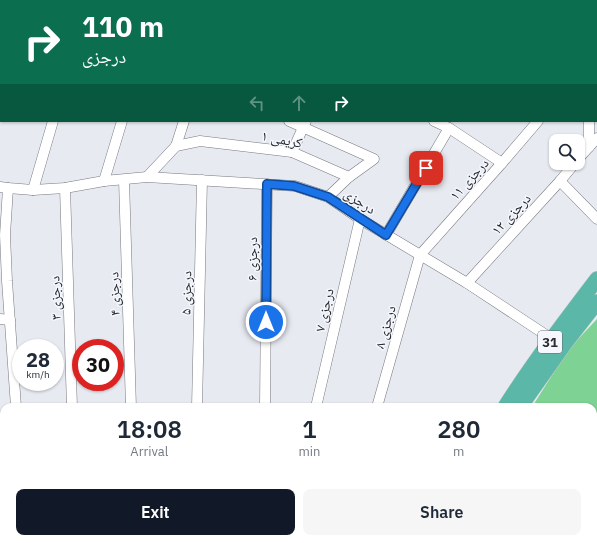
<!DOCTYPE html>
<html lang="en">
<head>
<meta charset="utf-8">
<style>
  :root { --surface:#fff; --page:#f6f6f7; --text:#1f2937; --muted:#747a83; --accent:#111827 }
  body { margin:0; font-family:"IBM Plex Sans","Noto Naskh Arabic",sans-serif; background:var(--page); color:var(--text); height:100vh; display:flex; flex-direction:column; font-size:15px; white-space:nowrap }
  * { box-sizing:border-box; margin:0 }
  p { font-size:13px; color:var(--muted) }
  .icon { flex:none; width:22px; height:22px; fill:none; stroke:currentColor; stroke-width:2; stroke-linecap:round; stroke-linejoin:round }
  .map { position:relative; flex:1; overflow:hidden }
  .details { position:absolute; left:0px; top:403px; width:597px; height:140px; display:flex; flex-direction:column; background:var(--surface); border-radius:12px 12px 0 0; box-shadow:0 1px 3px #0004 }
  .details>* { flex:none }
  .hud { position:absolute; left:0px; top:0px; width:597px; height:122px; box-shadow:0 1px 3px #0004; background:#0b6e4f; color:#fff; overflow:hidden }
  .controls { position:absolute; left:549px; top:134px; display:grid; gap:8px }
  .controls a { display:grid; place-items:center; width:36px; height:36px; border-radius:8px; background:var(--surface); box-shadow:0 1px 3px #0004; font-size:20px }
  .speed { position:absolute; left:12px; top:339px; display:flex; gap:8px; font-size:20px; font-weight:700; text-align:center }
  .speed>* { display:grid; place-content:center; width:52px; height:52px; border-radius:50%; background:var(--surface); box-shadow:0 1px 3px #0004; line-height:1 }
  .speed small { font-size:10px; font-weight:400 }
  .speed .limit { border:6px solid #d22; background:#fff; color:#111 }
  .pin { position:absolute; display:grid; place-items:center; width:34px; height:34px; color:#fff; margin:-17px; border-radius:8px; box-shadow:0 2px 6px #0006 }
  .me { position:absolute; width:44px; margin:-22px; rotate:0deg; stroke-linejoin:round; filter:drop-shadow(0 0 3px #0008) }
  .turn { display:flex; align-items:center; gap:14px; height:84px; padding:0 16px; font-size:18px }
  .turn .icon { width:52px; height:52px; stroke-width:2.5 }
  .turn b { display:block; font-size:28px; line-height:34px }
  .lanes { display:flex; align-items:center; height:38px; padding:0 16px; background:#0003; justify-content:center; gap:20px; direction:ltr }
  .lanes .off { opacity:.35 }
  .eta { display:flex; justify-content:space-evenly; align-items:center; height:68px; text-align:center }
  .eta b { font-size:24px; font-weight:600; line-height:28px }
  .action { display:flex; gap:8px; margin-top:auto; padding:8px 16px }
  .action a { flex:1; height:46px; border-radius:8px; background:var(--accent); color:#fff; font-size:16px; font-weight:600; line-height:46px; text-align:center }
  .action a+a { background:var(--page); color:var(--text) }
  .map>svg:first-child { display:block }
  .green { fill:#7ed293 }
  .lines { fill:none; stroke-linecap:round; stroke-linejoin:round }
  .stream { stroke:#5f9ce7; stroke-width:2.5 }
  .minor-casing { stroke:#777980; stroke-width:11 }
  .highway-casing { stroke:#c8c8c8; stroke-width:16 }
  .minor { stroke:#fff; stroke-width:10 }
  .highway { stroke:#5bb8a8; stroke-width:15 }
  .route-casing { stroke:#114b97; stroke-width:10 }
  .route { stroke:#1a73e8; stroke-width:7 }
  .labels { text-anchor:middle; stroke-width:3; stroke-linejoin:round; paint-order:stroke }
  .shield { fill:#f4f7fe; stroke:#67686c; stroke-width:1 }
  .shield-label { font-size:13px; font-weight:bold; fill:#2a2b2d }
  .street-label { font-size:14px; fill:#2a2b2d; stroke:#f4f7fe }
</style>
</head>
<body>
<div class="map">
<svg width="597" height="543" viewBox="0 0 597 543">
  <rect width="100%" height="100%" fill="#e7eaf1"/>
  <g class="green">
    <path d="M597,319V512L593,510V407H532L568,350Z"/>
    <path d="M255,539H314L334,543H278Z"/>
  </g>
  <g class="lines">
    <g class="stream">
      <path d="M168,539L179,543"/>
      <path d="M244,539L266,543"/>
      <path d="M17,543L23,539"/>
      <path d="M77,543L88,539"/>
    </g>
    <defs>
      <g id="minor">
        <path d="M289,0L292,1"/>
        <path d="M443,0L445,1"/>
        <path d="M65,1L66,0"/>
        <path d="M220,1V0"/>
        <path d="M361,1L362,0"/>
        <path d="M596,47L597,42"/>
        <path d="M0,89L1,86"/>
        <path d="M289,121L374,159L349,177L328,197"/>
        <path d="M434,121L449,128L502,163"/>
        <path d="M589,121V147"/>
        <path d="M176,146L184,121"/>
        <path d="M292,152L306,121"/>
        <path d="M578,159L597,138"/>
        <path d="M147,177L176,146L200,141L292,152L349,177"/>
        <path d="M124,180L131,407"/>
        <path d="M104,181L122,121"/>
        <path d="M560,181L597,219"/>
        <path d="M0,187L8,188L33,190L65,188L104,181L147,177L295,186L328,197L360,219L467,283L552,339"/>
        <path d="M8,188L5,235L7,281L16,407"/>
        <path d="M65,188L72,407"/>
        <path d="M33,190L53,121"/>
        <path d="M386,235L449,128"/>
        <path d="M467,283L560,181L575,163"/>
        <path d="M0,319L10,320"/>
        <path d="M197,407L202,180"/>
        <path d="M265,407L267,184"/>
        <path d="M316,407L360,219"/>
        <path d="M377,407L420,255L502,163L538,121"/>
        <path d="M0,538L4,537"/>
        <path d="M342,539L361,543"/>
      </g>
      <g id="highway">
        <path d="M505,407C533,363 565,321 597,279"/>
        <path d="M520,407L566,342L597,302"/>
        <path d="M422,543L424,539"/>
        <path d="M435,543L437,539"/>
      </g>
    </defs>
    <use href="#minor" class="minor-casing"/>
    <use href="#highway" class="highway-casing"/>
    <use href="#minor" class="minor"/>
    <use href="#highway" class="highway"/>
  </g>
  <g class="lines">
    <defs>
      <path id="route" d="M266,322L267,184L294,186L328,197L386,235L426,168"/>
    </defs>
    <use href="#route" class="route-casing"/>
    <use href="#route" class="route"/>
  </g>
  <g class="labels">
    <rect class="shield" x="538" y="331" width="24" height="22" rx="3"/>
    <g class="shield-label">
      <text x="550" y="347">31</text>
    </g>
    <g class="street-label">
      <text transform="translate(282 139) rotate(11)" y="5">کریمی ۱</text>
      <text transform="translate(469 179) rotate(-48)" y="5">درجزی ۱۱</text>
      <text transform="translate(360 201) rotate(33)" y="5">درجزی</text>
      <text transform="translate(511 214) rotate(-47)" y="5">درجزی ۱۲</text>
      <text transform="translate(252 259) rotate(-90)" y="5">درجزی ۶</text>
      <text transform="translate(186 293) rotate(-89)" y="5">درجزی ۵</text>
      <text transform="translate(114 294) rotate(-92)" y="5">درجزی ۴</text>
      <text transform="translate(55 298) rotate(-92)" y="5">درجزی ۳</text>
      <text transform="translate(324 310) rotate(-77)" y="5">درجزی ۷</text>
      <text transform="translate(385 327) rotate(-74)" y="5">درجزی ۸</text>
    </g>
  </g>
</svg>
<div class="controls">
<a><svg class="icon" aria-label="search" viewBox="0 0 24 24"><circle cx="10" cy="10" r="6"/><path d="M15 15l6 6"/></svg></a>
</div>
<div class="speed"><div>28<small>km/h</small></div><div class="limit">30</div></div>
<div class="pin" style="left:426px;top:168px;background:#d93025"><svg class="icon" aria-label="arrive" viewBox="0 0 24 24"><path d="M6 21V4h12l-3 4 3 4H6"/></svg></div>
<svg class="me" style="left:266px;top:322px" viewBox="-20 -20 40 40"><circle r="17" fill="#1a73e8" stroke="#fff" stroke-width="3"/><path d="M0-11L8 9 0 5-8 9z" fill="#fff"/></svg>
<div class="hud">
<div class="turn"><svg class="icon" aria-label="right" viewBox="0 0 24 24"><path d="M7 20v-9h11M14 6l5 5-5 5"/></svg><div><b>110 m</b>درجزی</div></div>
<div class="lanes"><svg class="icon off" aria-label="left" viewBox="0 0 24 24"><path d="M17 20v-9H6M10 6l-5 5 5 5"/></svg><svg class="icon off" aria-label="ahead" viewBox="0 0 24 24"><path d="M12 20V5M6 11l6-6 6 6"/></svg><svg class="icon" aria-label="right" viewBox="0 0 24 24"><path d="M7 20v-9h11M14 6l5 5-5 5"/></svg></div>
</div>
<section class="details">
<div class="eta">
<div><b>18:08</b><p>Arrival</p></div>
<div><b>1</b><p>min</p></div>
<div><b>280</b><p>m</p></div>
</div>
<div class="action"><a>Exit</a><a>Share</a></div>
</section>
</div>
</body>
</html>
